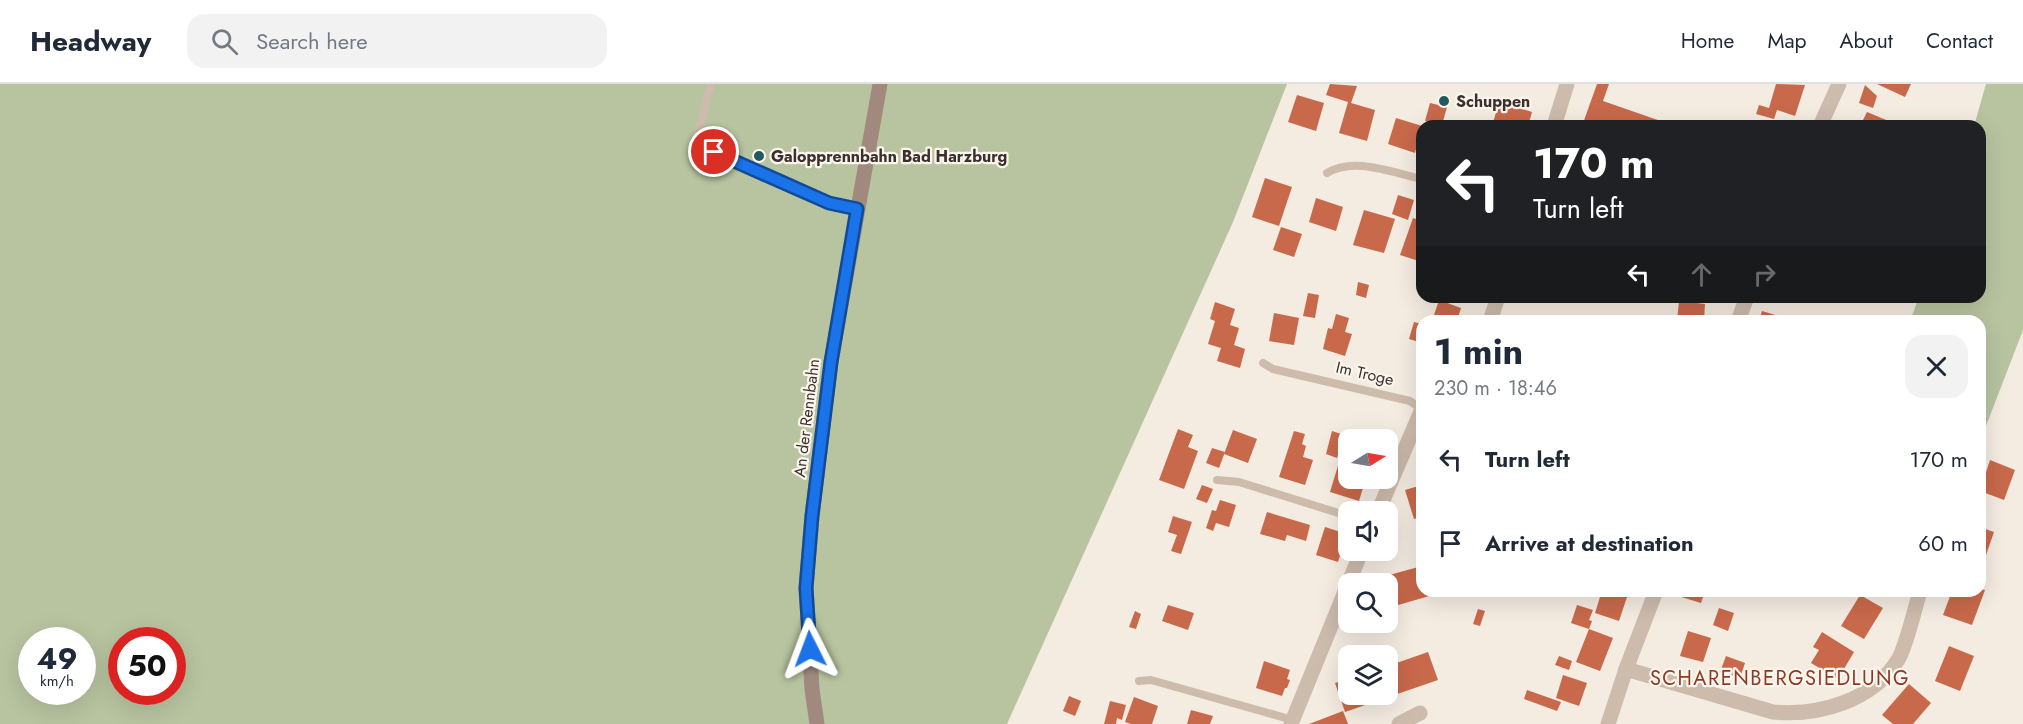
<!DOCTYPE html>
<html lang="en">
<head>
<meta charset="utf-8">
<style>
  :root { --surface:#fff; --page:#f2f2f3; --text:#1f2937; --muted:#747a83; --line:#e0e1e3 }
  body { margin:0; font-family:Jost,sans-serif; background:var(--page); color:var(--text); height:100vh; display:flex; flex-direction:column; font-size:22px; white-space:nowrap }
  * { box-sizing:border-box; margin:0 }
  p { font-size:20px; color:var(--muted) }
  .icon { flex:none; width:33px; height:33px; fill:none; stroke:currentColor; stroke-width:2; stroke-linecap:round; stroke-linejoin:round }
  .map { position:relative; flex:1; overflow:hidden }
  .panel { position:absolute; left:1416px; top:231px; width:570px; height:282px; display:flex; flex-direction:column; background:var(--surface); border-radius:18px; box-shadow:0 6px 24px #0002 }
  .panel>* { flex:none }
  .hud { position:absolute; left:1416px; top:36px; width:570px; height:183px; border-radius:18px; box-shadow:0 6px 24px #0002; background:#202124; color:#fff; overflow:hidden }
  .needle { width:39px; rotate:79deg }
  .fabs { position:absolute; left:1338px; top:345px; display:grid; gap:12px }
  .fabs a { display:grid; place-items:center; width:60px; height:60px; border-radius:12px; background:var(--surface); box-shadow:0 6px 24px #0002; font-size:30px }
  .speed { position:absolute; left:18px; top:543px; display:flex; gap:12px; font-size:30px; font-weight:700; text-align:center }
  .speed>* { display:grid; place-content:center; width:78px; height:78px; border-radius:50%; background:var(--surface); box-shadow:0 6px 24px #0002; line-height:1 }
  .speed small { font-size:15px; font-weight:400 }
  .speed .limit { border:9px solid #d22; background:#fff; color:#111 }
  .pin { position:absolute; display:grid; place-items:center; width:51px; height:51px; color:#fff; margin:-26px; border:3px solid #fff; border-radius:50%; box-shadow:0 2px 6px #0007 }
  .me { position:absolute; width:66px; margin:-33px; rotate:357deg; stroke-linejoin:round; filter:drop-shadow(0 0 4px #0008) }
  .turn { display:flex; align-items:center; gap:21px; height:126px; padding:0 18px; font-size:27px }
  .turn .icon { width:78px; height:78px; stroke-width:2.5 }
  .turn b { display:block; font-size:42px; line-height:51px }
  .lanes { display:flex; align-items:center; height:57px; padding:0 18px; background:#0003; justify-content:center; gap:30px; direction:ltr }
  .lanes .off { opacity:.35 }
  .round { display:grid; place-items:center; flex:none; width:63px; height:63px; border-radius:18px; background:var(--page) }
  .head { display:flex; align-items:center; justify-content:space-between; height:102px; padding:0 18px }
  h1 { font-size:36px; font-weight:700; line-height:45px }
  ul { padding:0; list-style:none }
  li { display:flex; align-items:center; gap:18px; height:84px; padding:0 18px }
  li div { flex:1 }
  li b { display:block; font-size:22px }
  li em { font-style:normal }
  header { display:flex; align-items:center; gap:36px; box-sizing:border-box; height:84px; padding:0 30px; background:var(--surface); border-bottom:2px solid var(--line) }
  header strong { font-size:28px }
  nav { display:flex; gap:33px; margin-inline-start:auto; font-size:21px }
  .search { width:420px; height:54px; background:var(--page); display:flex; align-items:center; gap:15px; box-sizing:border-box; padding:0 21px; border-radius:18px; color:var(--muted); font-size:22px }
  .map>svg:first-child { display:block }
  .green { fill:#b8c4a0; fill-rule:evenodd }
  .building { fill:#c8694b }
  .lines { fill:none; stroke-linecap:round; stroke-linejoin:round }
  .service { stroke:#cdbbac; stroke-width:8 }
  .minor { stroke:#cdbbac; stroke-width:15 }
  .secondary { stroke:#a18a7d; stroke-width:15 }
  .route-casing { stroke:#114b97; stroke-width:15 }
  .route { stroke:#1a73e8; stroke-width:10 }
  .poi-dot { fill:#1f5a5e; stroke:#fbf5ee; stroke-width:2 }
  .labels { text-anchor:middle; stroke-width:4.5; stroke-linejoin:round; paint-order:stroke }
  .poi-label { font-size:16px; font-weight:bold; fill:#3b302b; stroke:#fbf5ee; text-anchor:start }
  .street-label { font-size:16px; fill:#3b302b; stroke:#fbf5ee }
  .quarter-label { font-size:20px; letter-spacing:1.5px; fill:#8c3b22; stroke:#fbf5ee }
</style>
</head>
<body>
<header>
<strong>Headway</strong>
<div class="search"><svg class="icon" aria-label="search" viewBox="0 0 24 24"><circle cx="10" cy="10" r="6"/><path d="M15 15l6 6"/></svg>Search here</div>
<nav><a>Home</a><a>Map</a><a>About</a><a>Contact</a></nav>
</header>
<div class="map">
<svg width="2023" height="640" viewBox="0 0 2023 640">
  <rect width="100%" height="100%" fill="#f4ebe1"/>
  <g class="green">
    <path d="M0,0H1287L1233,138L1007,640H0ZM32,556H82V608H32ZM122,556H172V608H122Z"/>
    <path d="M1986,0H2023V246L1986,342L1980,340V237H1910L1919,213H1980V42H1974Z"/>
  </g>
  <g class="building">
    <path d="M1330,0L1357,2L1351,19L1375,26L1367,57L1339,49L1348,18L1326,11Z"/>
    <path d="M1597,0H1609L1603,17L1675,42H1582Z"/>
    <path d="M1776,0L1805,1L1795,32L1777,26L1774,35L1756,30L1759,21L1769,24Z"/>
    <path d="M1877,0H1911L1905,13Z"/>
    <path d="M1865,1L1877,12L1873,24L1859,19Z"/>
    <path d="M1297,11L1324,19L1316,47L1288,38Z"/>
    <path d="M1499,18L1532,28L1528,42H1492Z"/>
    <path d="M1430,19L1447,23L1442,41L1425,37Z"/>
    <path d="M1867,28L1891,38L1889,42H1860Z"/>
    <path d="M1396,34L1422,42L1415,69L1388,60Z"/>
    <path d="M1265,94L1292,103L1279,142L1252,133Z"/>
    <path d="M1398,111L1414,116L1408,136L1392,130Z"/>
    <path d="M1316,114L1343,123L1336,147L1309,138Z"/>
    <path d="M1364,126L1395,135L1384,169L1353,161Z"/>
    <path d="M1413,134L1422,137V178L1400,171Z"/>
    <path d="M1281,143L1302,150L1294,173L1273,166Z"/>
    <path d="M1358,198L1369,201L1366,214L1356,211Z"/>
    <path d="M1308,209L1319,211L1315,234L1303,232Z"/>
    <path d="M1439,216L1461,224L1457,237H1432Z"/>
    <path d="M1679,217L1705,220L1704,237H1677Z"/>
    <path d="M1215,218L1235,225L1230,241L1239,244L1234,261L1245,265L1240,284L1217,277L1221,264L1208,260L1215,237L1210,235Z"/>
    <path d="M1762,227L1791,236V237H1759Z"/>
    <path d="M1274,229L1299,234L1294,261L1269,257Z"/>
    <path d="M1336,230L1349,234L1345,248L1352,250L1345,272L1323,265L1328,244L1332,245Z"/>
    <path d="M1414,238L1422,240V259L1409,255Z"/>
    <path d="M1178,345L1193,351L1188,363L1198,367L1184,405L1159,396Z"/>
    <path d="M1233,346L1257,355L1248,379L1224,370Z"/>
    <path d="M1294,347L1305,350L1302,360L1306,362L1303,373L1313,376L1305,401L1279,393Z"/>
    <path d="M1332,347L1344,351L1337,374L1326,370Z"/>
    <path d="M1212,364L1225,368L1219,384L1206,379Z"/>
    <path d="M1340,375L1348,377V394H1366L1359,417L1330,408Z"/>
    <path d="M1990,376L2015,386L2004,416L1980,407Z"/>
    <path d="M1202,401L1213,405L1207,419L1196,415Z"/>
    <path d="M1422,401V433L1414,435L1405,406Z"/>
    <path d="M1220,416L1236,421L1229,443L1216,439L1213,447L1206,444L1212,426L1216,427Z"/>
    <path d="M1267,428L1310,441L1306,457L1287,451L1285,457L1260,450Z"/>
    <path d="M1173,432L1192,438L1181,470L1171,467L1177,451L1168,448Z"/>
    <path d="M1325,443L1347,450L1338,478L1316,471Z"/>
    <path d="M1980,443L1994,448L1984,477L1980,475Z"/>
    <path d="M1422,482V507L1443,508L1388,524V500H1372L1371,496Z"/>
    <path d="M1980,505L1985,506L1972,541L1943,531L1952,507H1980Z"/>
    <path d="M1590,507H1629L1619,537L1595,529L1600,513L1589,509Z"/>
    <path d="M1679,507H1705L1701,519L1678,512Z"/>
    <path d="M1860,511L1883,524L1864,555L1841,542Z"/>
    <path d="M1168,521L1194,529L1188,546L1162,537Z"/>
    <path d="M1577,521L1593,526L1589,536L1592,537L1589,545L1613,554L1600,587L1576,578L1589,545L1571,539Z"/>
    <path d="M1719,524L1734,529L1728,547L1713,541Z"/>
    <path d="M1478,525L1485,527L1480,542L1473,540Z"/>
    <path d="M1135,527L1141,530L1136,545L1129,543Z"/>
    <path d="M1688,547L1711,554L1703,578L1680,572Z"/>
    <path d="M1822,548L1854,568L1838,595L1811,579L1819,566L1813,563Z"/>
    <path d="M1949,562L1974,572L1960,607L1935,597Z"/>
    <path d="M1428,568L1438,596L1345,628L1335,599L1348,595V610H1388V582Z"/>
    <path d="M1559,572L1572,577L1569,586L1555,581Z"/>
    <path d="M1726,572L1745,579L1740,594L1720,588Z"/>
    <path d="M1264,577L1290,586L1287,595L1290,596L1287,604H1285L1282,612L1256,604Z"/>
    <path d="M1563,591L1587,599L1579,622L1556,614Z"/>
    <path d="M1909,600L1931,619L1913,640H1893L1882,631Z"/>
    <path d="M1527,606L1561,618L1557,627L1524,615Z"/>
    <path d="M1069,612L1081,617L1075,632L1063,627Z"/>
    <path d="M1134,613L1158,622L1152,640H1131L1125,638Z"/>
    <path d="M1110,617L1126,621L1122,636L1117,634L1116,640H1104Z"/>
    <path d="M1191,626L1213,632L1210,640H1187Z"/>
    <path d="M1343,627L1348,640H1309Z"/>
  </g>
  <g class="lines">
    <g class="service">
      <path d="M711,0L695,60L829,119L857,125"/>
      <path d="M1327,89C1354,72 1393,89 1422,95"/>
      <path d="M1263,279L1273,285L1410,317L1421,325"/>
      <path d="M1217,396L1239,398L1348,432"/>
      <path d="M1139,597L1151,596L1293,636"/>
    </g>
    <g class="minor">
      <path d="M1554,42L1567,0"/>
      <path d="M1820,42L1839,0"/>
      <path d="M1490,237L1498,213"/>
      <path d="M1738,237L1747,213"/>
      <path d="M1378,428L1422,325"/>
      <path d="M1626,585L1773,628C1819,632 1874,617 1899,574C1907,559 1915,524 1920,507"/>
      <path d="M1291,640L1362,466"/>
      <path d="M1399,640L1420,629"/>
      <path d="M1608,640L1626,585L1656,507"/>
    </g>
    <path class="secondary" d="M817,640L812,605L806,504L812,432L831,278L880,0"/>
  </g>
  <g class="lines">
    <defs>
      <path id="route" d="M714,68L829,119L857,125L831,278L812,432L806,504L810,565"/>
    </defs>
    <use href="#route" class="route-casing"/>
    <use href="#route" class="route"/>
  </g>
  <g class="poi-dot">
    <circle cx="1444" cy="17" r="6"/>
    <circle cx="759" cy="72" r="6"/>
  </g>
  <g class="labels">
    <g class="poi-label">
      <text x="1456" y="23">Schuppen</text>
      <text x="771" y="78">Galopprennbahn Bad Harzburg</text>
    </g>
    <g class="street-label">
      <text transform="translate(1365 289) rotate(13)" y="6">Im Troge</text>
      <text transform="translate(806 334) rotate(-83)" y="6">An der Rennbahn</text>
    </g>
    <g class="quarter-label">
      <text x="1780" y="601">SCHARENBERGSIEDLUNG</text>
    </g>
  </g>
</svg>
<div class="fabs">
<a><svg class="needle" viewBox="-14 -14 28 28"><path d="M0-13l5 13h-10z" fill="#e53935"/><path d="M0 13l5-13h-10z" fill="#747a83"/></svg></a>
<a><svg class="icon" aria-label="sound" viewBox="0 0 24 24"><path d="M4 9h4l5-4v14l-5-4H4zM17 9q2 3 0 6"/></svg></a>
<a><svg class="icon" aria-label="search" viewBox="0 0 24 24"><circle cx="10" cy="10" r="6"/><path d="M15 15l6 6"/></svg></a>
<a><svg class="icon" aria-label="layers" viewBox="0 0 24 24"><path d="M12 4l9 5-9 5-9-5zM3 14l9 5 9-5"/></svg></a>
</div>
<div class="speed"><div>49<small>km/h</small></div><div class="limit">50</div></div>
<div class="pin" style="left:714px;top:68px;background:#d93025"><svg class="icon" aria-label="arrive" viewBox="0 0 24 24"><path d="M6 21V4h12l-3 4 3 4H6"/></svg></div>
<svg class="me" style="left:810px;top:565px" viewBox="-20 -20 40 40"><path d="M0-17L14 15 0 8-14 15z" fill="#1a73e8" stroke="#fff" stroke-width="4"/></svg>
<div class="hud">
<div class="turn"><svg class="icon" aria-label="left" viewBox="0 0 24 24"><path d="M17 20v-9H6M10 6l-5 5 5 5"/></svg><div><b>170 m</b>Turn left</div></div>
<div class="lanes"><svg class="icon" aria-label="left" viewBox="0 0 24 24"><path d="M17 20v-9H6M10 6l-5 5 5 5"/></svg><svg class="icon off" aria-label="ahead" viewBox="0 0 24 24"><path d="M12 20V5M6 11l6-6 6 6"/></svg><svg class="icon off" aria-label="right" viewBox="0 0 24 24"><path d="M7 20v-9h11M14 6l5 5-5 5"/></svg></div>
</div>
<section class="panel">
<div class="head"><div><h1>1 min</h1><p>230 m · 18:46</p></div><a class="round"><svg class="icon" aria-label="close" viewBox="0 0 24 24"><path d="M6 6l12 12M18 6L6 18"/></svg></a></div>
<ul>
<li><svg class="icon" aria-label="left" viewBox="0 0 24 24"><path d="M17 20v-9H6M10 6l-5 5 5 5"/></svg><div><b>Turn left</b></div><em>170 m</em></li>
<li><svg class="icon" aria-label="arrive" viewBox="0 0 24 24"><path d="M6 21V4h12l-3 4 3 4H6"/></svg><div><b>Arrive at destination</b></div><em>60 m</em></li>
</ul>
</section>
</div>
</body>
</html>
